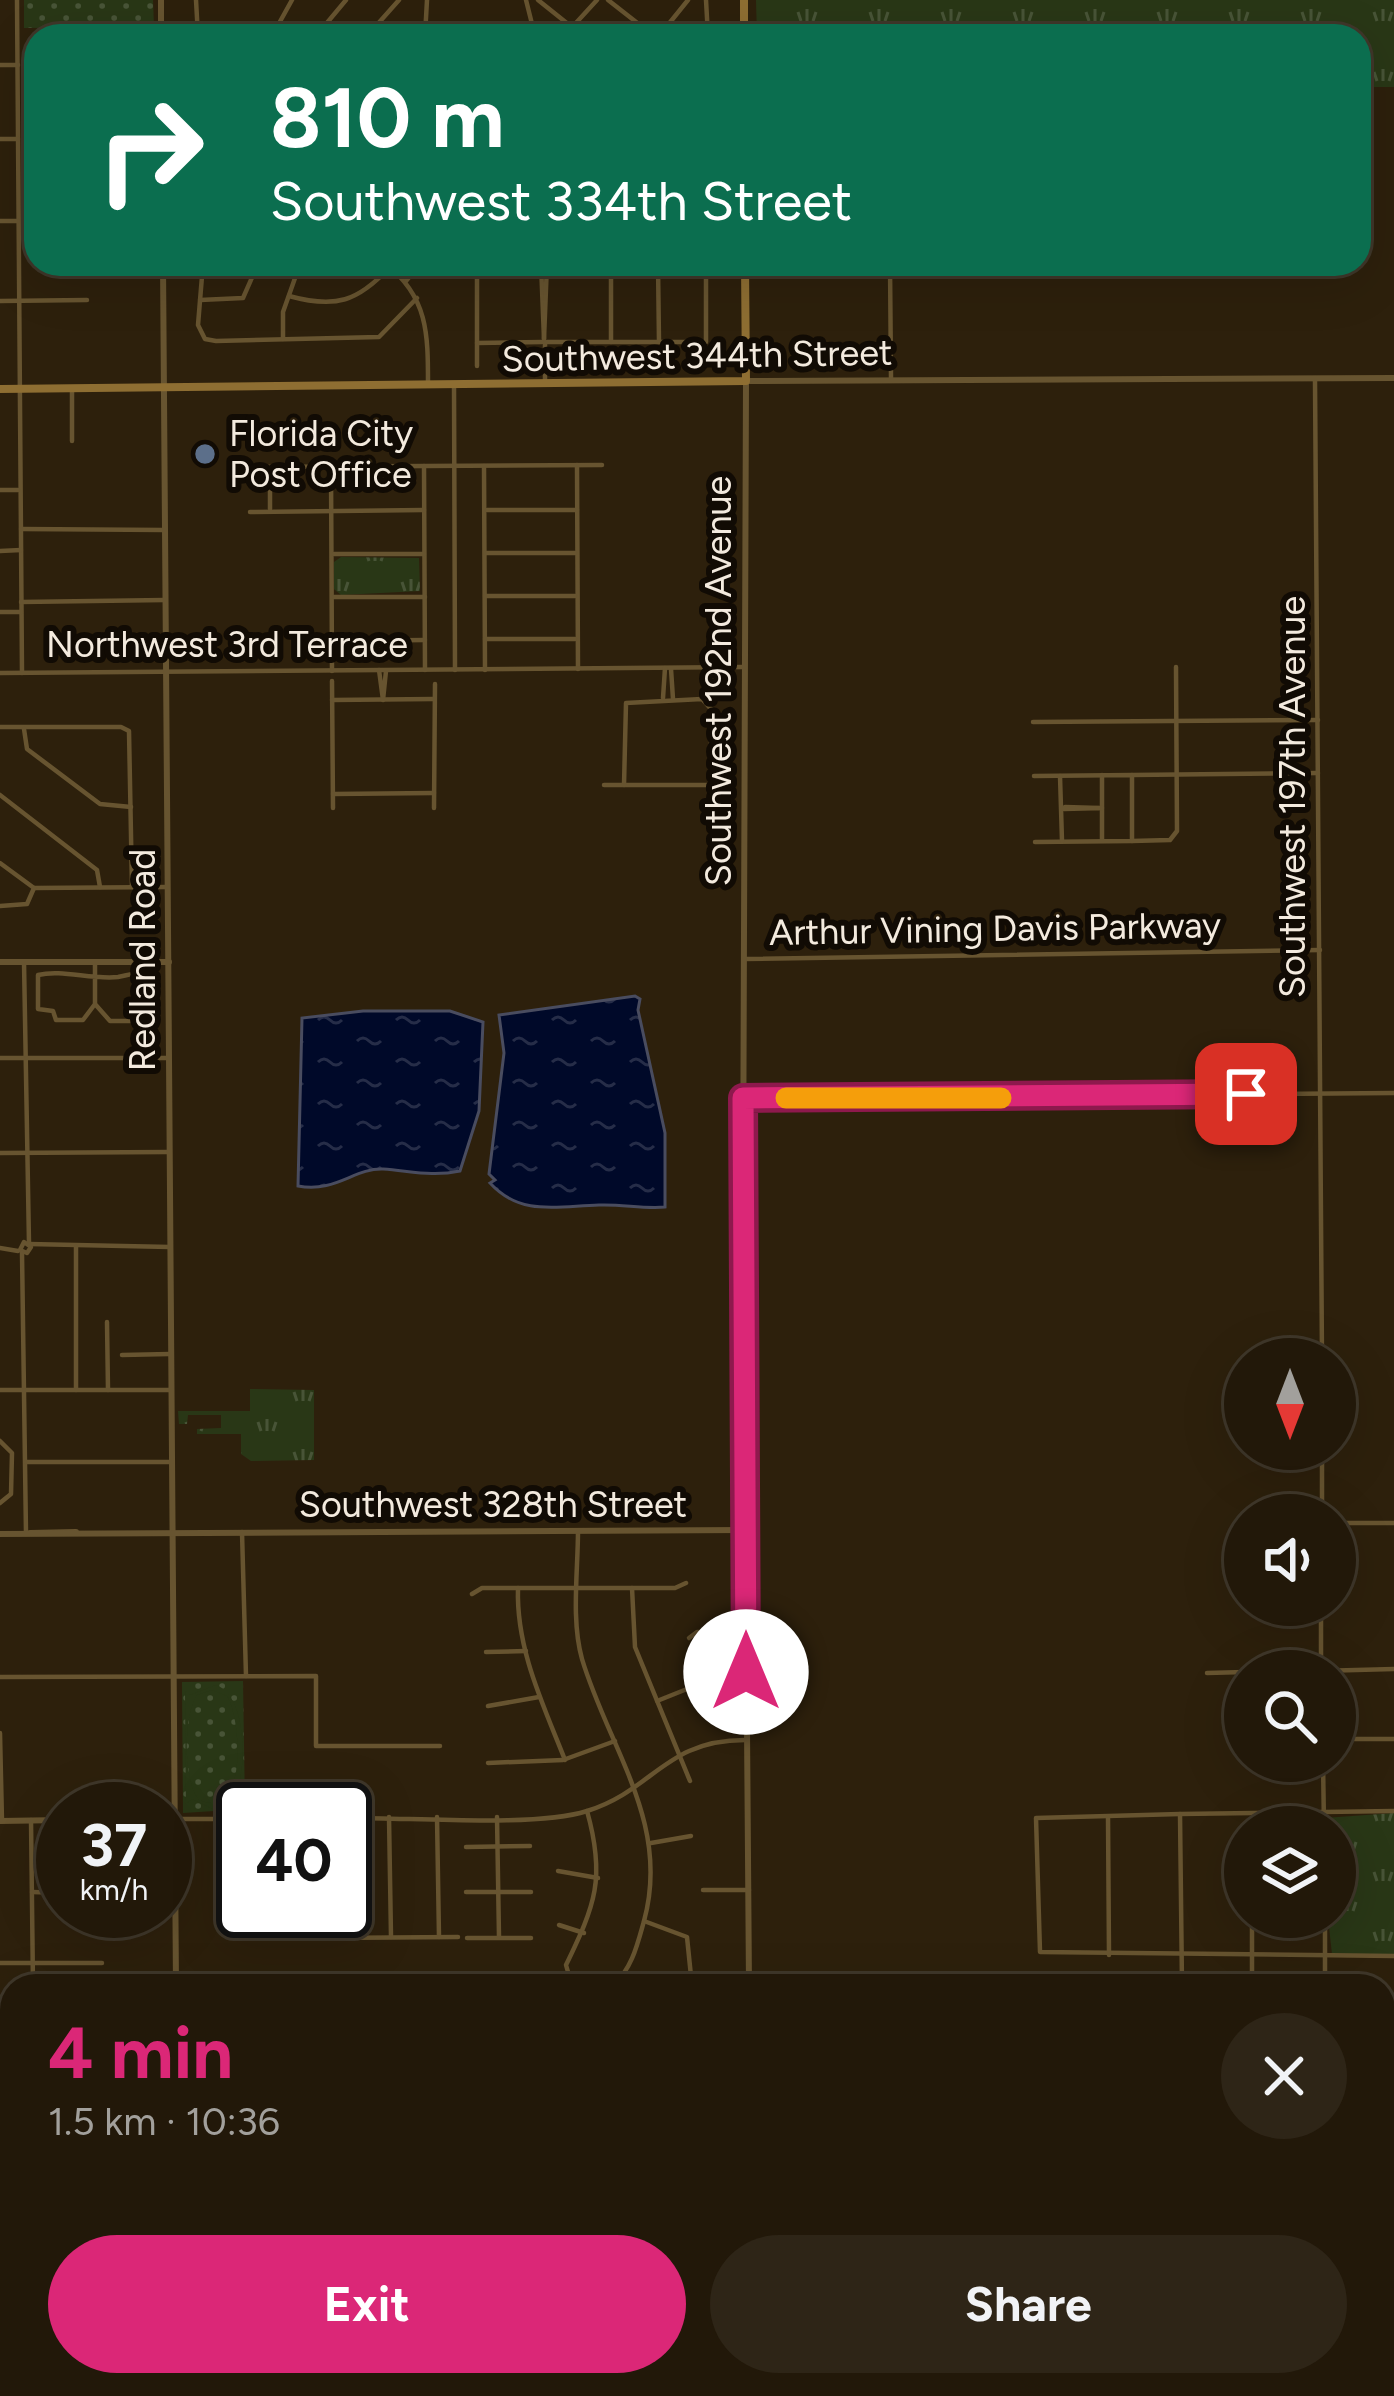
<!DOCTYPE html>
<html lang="en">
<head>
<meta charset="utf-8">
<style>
  :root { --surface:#221809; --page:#2e2517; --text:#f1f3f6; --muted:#a2a09c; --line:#3f372a; --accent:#db2777 }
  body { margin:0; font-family:Figtree,sans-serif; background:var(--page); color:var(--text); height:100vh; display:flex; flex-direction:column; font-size:45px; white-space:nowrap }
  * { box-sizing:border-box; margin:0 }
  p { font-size:39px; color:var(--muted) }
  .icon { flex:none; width:66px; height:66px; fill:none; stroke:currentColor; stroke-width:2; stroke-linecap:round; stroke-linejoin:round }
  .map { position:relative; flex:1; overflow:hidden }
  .panel { position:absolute; left:0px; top:1974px; width:1395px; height:423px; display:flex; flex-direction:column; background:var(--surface); border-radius:36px 36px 0 0; box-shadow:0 12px 48px #0002,0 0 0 3px var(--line) }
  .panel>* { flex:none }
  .banner { position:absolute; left:24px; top:24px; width:1347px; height:252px; border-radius:36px; box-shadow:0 12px 48px #0002,0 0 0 3px var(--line); background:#0b6e4f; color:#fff; overflow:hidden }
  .needle { width:78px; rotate:180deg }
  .tools { position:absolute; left:1224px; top:1338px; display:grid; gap:24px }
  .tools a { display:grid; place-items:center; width:132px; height:132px; border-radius:50%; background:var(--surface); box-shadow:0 12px 48px #0002,0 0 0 3px var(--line); font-size:60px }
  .speed { position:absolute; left:36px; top:1782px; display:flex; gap:24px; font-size:60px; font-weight:700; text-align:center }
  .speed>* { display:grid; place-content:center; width:156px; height:156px; border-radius:50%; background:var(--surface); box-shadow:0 12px 48px #0002,0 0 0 3px var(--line); line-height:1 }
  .speed small { font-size:30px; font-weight:400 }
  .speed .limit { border:6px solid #111; border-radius:18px; background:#fff; color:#111 }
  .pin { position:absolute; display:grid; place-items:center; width:102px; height:102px; color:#fff; margin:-51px; border-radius:24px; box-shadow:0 6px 18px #0006 }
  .me { position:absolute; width:132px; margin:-66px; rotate:0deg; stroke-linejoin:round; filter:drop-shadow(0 0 9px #0008) }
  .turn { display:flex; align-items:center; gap:42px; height:252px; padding:0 48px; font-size:54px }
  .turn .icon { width:156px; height:156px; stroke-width:2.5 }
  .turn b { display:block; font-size:84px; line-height:102px }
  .round { display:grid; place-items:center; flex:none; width:126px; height:126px; border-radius:63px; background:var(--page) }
  .summary { display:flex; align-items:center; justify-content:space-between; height:204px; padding:0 48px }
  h1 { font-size:72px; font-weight:700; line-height:90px; color:var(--accent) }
  .action { display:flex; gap:24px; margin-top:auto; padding:24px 48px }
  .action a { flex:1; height:138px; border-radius:72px; background:var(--accent); color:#fff; font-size:48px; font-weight:700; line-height:138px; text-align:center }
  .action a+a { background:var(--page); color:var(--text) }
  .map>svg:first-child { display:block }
  .grass { fill:url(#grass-tufts) }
  .park { fill:url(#park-dots) }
  .garden { fill:#293716; fill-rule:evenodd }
  .water { fill:url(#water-ripples); stroke:#494c5f; stroke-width:3 }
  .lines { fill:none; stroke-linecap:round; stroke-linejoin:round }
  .minor { stroke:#675430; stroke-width:4.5 }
  .tertiary { stroke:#675430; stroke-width:6 }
  .secondary { stroke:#8e6e32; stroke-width:8 }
  .route-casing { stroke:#8e194d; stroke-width:30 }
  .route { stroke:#db2777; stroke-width:21 }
  .slow { stroke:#f59e0b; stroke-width:21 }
  .service-dot { fill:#5c6f8a; stroke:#110b04; stroke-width:4.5 }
  .labels { text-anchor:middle; stroke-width:12; stroke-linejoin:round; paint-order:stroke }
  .street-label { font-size:36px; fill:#f3eade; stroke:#110b04 }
  .poi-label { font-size:36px; fill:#f3eade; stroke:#110b04; text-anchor:start }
</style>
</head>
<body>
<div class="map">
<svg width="1394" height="2396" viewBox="0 0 1394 2396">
  <defs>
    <pattern id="grass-tufts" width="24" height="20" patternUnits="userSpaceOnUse" patternTransform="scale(3)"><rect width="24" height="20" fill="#293716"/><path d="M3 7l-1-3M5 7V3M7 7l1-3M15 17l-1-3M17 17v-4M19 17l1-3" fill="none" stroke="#485437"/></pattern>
    <pattern id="park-dots" width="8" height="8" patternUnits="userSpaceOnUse" patternTransform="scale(3)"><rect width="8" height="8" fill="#293716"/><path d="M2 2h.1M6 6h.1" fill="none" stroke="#485437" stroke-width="1.8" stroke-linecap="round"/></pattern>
    <pattern id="water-ripples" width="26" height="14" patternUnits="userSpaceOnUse" patternTransform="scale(3)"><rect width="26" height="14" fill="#000929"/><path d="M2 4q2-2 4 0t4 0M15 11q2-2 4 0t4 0" fill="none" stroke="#262d48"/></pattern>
  </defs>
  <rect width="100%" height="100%" fill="#2d200c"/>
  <g class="grass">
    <path d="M756,0H1394V87H1359V36H757Z"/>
    <path d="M341,557L419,558L420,591L341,595L334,589V562Z"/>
    <path d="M250,1389L314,1390V1460L251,1461L241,1454V1434H197V1429L221,1428V1415H188L187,1424H179L178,1411H250Z"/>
    <path d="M1394,1813V1955L1332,1954L1328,1917H1335V1827H1326L1325,1818Z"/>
  </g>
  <g class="park">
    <path d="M24,0H153L154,27L24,28Z"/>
    <path d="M243,1681L245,1809L183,1813L182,1682Z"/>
  </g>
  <path class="garden" d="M216,1685C248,1696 248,1774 233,1800L213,1809L192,1799L186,1804L185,1691L190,1695ZM212,1690L227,1696C241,1717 249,1822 199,1800C183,1781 183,1716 197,1695Z"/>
  <g class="water">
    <path d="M635,996L640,999L638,1010L665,1133V1207C643,1209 622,1204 599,1205C558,1206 521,1217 490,1183L495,1180L489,1174L504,1053L499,1015Z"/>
    <path d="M363,1011H450L483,1022L479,1111L460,1171C432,1177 411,1171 383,1169C354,1168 336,1193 298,1186L302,1018Z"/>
  </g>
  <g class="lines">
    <g class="minor">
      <path d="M17,0L22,673"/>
      <path d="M196,0L198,36"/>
      <path d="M526,0L535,36"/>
      <path d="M538,0L583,36"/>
      <path d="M608,0L654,36"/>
      <path d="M706,0L708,36"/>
      <path d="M272,36L292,0"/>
      <path d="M316,36L346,0"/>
      <path d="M367,36L399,0"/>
      <path d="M425,36L427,0"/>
      <path d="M564,36L597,0"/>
      <path d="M659,36L688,0"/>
      <path d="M0,65H18"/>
      <path d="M0,139H18"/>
      <path d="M0,221H18"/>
      <path d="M203,264L198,325L205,339L216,341L379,337L417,298"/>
      <path d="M386,264C428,297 428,334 428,384"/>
      <path d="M477,264V366"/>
      <path d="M541,264L544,339"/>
      <path d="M611,264V342"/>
      <path d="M658,264L659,342"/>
      <path d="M890,264L891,378"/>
      <path d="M406,281L420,264"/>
      <path d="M289,296C336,309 358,301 389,268"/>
      <path d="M200,300L243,298L258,264"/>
      <path d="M0,301L87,300"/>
      <path d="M283,339V312L300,264"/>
      <path d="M544,339L547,264"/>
      <path d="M477,343L542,342"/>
      <path d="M1315,381L1322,1359"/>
      <path d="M545,383V342H706V264"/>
      <path d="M454,384L455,670"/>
      <path d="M72,441V389"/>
      <path d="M577,465L578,669"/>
      <path d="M424,466L425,670"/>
      <path d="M484,466L485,670"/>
      <path d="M249,467L602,465"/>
      <path d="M331,467L332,671"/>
      <path d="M0,490H18"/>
      <path d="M270,509V467"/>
      <path d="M487,510H577"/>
      <path d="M250,512L424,510"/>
      <path d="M21,529L164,530"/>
      <path d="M0,551L21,550"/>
      <path d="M485,553H575"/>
      <path d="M334,554H424"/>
      <path d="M485,596H575"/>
      <path d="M334,597H425"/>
      <path d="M21,602L165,600"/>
      <path d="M0,612H21"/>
      <path d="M485,639H575"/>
      <path d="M334,641L425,640"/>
      <path d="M671,669L673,699"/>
      <path d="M379,670L383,700L386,671"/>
      <path d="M0,673L744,667"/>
      <path d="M332,681L333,808"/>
      <path d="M663,698L665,668"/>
      <path d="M332,700L434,699"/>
      <path d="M1033,722L1318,720"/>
      <path d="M0,727H121L129,731L132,887"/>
      <path d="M24,729L27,749L100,804L131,807"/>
      <path d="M1102,775V840"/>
      <path d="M1132,775L1318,773"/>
      <path d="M1034,776L1132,775V841L1035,842"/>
      <path d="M1060,776L1062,841"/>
      <path d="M604,785H732"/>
      <path d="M624,785L626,703L702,699L711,709V785"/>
      <path d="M333,794L434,793"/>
      <path d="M0,795L97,870L100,887"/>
      <path d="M1065,807L1099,808"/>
      <path d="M434,808L435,684"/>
      <path d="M1064,809L1102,808"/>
      <path d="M1132,841L1170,840L1177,831L1176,667"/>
      <path d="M0,863L34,888"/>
      <path d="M34,888L167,887"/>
      <path d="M0,906L27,904L34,888"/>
      <path d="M744,959L1320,950"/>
      <path d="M24,962L29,1243"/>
      <path d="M95,962C95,976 95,990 95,1004L110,1021H132L137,1010L153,1007L154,980L148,973C137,972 129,975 118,977C91,980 62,969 38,975V1009L53,1011L56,1020H83L95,1004"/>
      <path d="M0,1058H168"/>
      <path d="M743,1098L1394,1093"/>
      <path d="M0,1153L168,1152"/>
      <path d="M24,1242L31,1247L27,1253L20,1250Z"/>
      <path d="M29,1244L170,1247"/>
      <path d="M76,1247V1390"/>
      <path d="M0,1248L18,1251"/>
      <path d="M22,1253L26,1534"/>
      <path d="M107,1322L108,1390"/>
      <path d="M122,1355L170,1354"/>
      <path d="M0,1390H170"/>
      <path d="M0,1441L12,1453L11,1494L0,1503"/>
      <path d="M26,1462H170"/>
      <path d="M1322,1515V1449"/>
      <path d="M1335,1523H1394"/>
      <path d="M578,1531C578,1571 571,1620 582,1659C609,1749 671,1823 644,1921C637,1946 632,1968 613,1986"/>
      <path d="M242,1532L246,1676"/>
      <path d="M518,1588C516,1649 543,1704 565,1760"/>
      <path d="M632,1588L635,1647L690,1781"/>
      <path d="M472,1594L482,1588H675L686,1583"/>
      <path d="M1321,1605V1671"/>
      <path d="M689,1638L697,1632L746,1631"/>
      <path d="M486,1652L526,1651"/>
      <path d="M1318,1671L1394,1669"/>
      <path d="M1207,1673L1245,1672"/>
      <path d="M0,1677L316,1676V1746H440"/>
      <path d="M657,1701L687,1689"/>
      <path d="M488,1706L539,1697"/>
      <path d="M0,1733L2,1821"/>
      <path d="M1335,1739H1394"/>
      <path d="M1323,1761L1324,1827"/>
      <path d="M488,1763L563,1760L615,1741"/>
      <path d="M1180,1814L1036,1818L1040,1952L1394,1956"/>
      <path d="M389,1817L391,1937"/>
      <path d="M437,1817L439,1937"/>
      <path d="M497,1817L499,1937"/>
      <path d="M1108,1817L1109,1955"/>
      <path d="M345,1818C407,1817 533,1828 587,1811C654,1790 665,1740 745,1740"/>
      <path d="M174,1819H243"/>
      <path d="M31,1820L33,1986"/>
      <path d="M651,1843L691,1836"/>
      <path d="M466,1847L530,1846"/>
      <path d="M558,1871L598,1878"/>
      <path d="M703,1890H749"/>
      <path d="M32,1892L63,1893"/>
      <path d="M466,1892H531"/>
      <path d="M343,1911V1935"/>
      <path d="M1252,1917V1986"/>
      <path d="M1325,1917V1986"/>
      <path d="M644,1921L687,1937L692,1986"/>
      <path d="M559,1925L584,1933"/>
      <path d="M324,1938L458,1937"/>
      <path d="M467,1938H531"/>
      <path d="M0,1963H102"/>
      <path d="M322,1986H392"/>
      <path d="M572,1986L566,1965C595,1905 606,1878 587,1811"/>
      <path d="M1182,1986L1180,1814L1394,1811"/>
      <path d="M1383,2025H1394"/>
      <path d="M1383,2240H1394"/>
      <path d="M0,2253H12"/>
      <path d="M0,2391L825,2385L897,2388V2396"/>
      <path d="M1040,2396V2385"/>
    </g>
    <g class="tertiary">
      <path d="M161,0V36"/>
      <path d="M163,264L176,1986"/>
      <path d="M0,962H169"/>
      <path d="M30,1533L76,1532"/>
      <path d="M0,1534L745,1530"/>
      <path d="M0,1821L63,1820"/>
      <path d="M749,1986L743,1210L746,381L1394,378"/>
      <path d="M1383,2097H1394"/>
      <path d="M0,2106L12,2107"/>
      <path d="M182,2385V2396"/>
      <path d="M1328,2396V2385"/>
    </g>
    <g class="secondary">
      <path d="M744,0V36"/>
      <path d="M0,389L746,381L745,264"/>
    </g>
  </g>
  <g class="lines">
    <defs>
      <path id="route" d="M746,1672L743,1098L1246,1094"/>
    </defs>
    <use href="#route" class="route-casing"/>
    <use href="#route" class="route"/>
    <path class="slow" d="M786,1098H1001"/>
  </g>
  <circle class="service-dot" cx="205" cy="454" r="12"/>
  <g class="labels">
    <g class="street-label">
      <text transform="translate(697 355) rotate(-1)" y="13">Southwest 344th Street</text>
      <text x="227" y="657">Northwest 3rd Terrace</text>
      <text transform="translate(718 681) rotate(-90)" y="13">Southwest 192nd Avenue</text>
      <text transform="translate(1292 797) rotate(-90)" y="13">Southwest 197th Avenue</text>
      <text transform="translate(995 928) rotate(-1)" y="13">Arthur Vining Davis Parkway</text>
      <text transform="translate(142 960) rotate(-90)" y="13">Redland Road</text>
      <text x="493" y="1517">Southwest 328th Street</text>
    </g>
    <g class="poi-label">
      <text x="229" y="446">Florida City<tspan x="229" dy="41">Post Office</tspan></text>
    </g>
  </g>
</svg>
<div class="tools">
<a><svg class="needle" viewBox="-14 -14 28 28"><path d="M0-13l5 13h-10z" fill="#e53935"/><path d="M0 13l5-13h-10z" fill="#a2a09c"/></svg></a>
<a><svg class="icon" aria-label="sound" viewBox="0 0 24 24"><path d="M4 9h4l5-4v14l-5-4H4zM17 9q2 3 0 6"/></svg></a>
<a><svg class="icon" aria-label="search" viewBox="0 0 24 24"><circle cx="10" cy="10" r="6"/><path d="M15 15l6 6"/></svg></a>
<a><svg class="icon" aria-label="layers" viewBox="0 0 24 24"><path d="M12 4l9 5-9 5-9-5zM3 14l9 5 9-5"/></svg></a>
</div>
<div class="speed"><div>37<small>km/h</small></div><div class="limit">40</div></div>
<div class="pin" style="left:1246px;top:1094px;background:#d93025"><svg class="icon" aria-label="arrive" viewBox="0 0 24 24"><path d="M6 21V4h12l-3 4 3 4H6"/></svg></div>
<svg class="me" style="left:746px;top:1672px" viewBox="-20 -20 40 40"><circle r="19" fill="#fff"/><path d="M0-13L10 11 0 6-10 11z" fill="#db2777"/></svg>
<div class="banner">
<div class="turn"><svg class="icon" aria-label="right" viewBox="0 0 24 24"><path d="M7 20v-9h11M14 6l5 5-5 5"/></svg><div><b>810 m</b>Southwest 334th Street</div></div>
</div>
<section class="panel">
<div class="summary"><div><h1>4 min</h1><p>1.5 km · 10:36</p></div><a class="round"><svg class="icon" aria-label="close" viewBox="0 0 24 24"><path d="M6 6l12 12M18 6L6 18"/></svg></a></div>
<div class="action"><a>Exit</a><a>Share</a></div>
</section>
</div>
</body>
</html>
